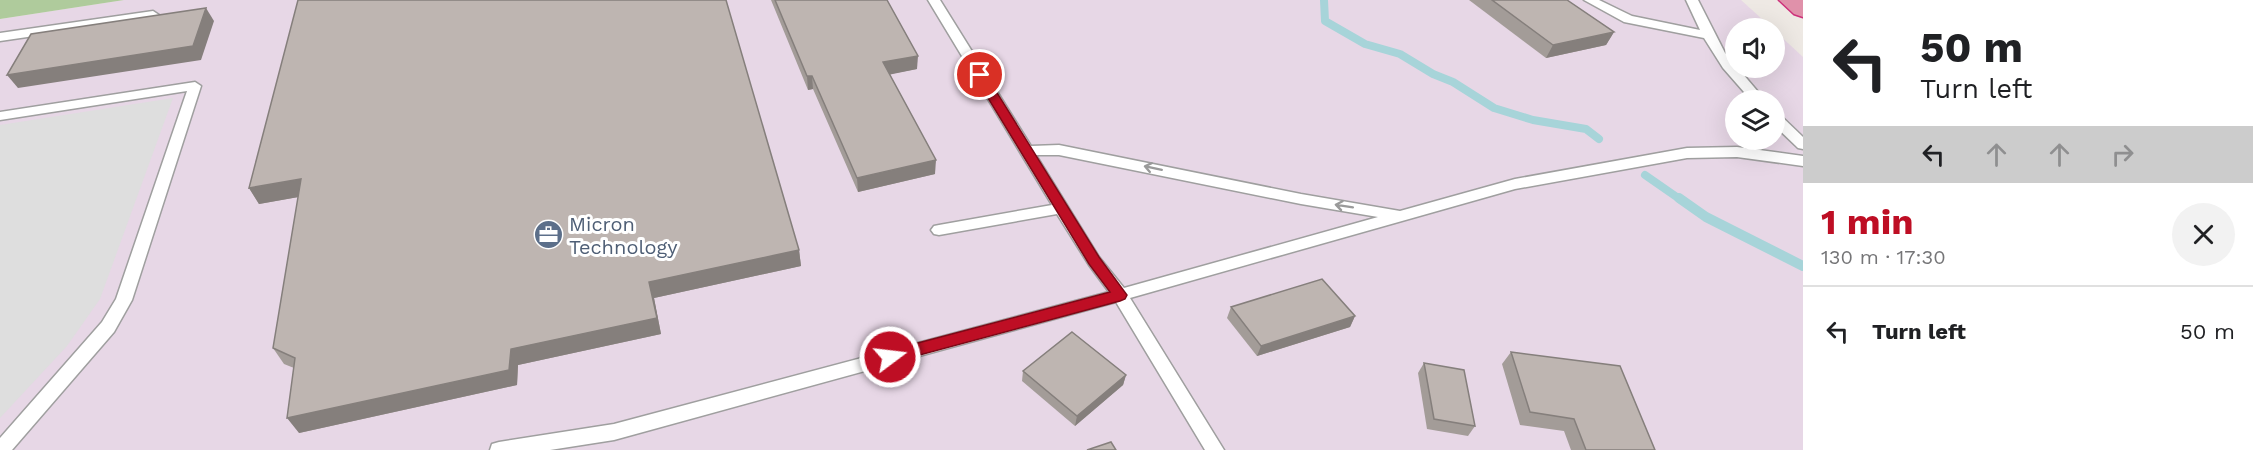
<!DOCTYPE html>
<html lang="en">
<head>
<meta charset="utf-8">
<style>
  :root { --surface:#fff; --page:#f2f2f2; --text:#202124; --muted:#757577; --line:#e0e0e0; --accent:#be0e24 }
  body { margin:0; font-family:"Work Sans",sans-serif; background:var(--page); color:var(--text); height:100vh; display:flex; flex-direction:column; font-size:22px; white-space:nowrap }
  * { box-sizing:border-box; margin:0 }
  p { font-size:20px; color:var(--muted) }
  .icon { flex:none; width:33px; height:33px; fill:none; stroke:currentColor; stroke-width:2; stroke-linecap:round; stroke-linejoin:round }
  .map { position:relative; flex:1; overflow:hidden }
  .panel { display:flex; flex-direction:column; background:var(--surface); width:450px }
  .panel>* { flex:none }
  .banner { background:#fff; color:var(--text); overflow:hidden }
  .buttons { position:absolute; left:1725px; top:18px; display:grid; gap:12px }
  .buttons a { display:grid; place-items:center; width:60px; height:60px; border-radius:50%; background:var(--surface); box-shadow:0 6px 24px #0002; font-size:30px }
  .pin { position:absolute; display:grid; place-items:center; width:51px; height:51px; color:#fff; margin:-26px; border:3px solid #fff; border-radius:50%; box-shadow:0 2px 6px #0007 }
  .me { position:absolute; width:66px; margin:-33px; rotate:75deg; stroke-linejoin:round; filter:drop-shadow(0 0 4px #0008) }
  .turn { display:flex; align-items:center; gap:21px; height:126px; padding:0 18px; font-size:27px }
  .turn .icon { width:78px; height:78px; stroke-width:2.5 }
  .turn b { display:block; font-size:42px; line-height:51px }
  .lanes { display:flex; align-items:center; height:57px; padding:0 18px; background:#0003; justify-content:center; gap:30px; direction:ltr }
  .lanes .off { opacity:.35 }
  .round { display:grid; place-items:center; flex:none; width:63px; height:63px; border-radius:32px; background:var(--page) }
  .overview { display:flex; align-items:center; justify-content:space-between; height:102px; padding:0 18px }
  h1 { font-size:36px; font-weight:700; line-height:45px; color:var(--accent) }
  ul { padding:0; list-style:none }
  li { display:flex; align-items:center; gap:18px; height:90px; padding:0 18px; border-top:2px solid var(--line) }
  li div { flex:1 }
  li b { display:block; font-size:22px }
  li em { font-style:normal }
  main { display:flex; flex:1; min-height:0 }
  .map>svg:first-child { display:block }
  .industrial { fill:#e7d7e6; fill-rule:evenodd }
  .forest { fill:#afcb9c }
  .parking { fill:#dedede }
  .lines { fill:none; stroke-linecap:round; stroke-linejoin:round }
  .stream-far1 { stroke:#a7d4d9; stroke-width:8 }
  .stream { stroke:#a7d4d9; stroke-width:10 }
  .lane-casing { stroke:#9f9f9f; stroke-width:3 }
  .highway-casing { stroke:#cd307a; stroke-width:3 }
  .lane { fill:#fff; fill-rule:evenodd }
  .highway { fill:#e091aa; fill-rule:evenodd }
  .wall { fill:#a39c98 }
  .shaded-wall { fill:#857f7c }
  .building { fill:#beb5b1; stroke:#857f7c; stroke-width:1.5 }
  .oneway { stroke:#9a9a9a }
  .route { fill:#be0e24; stroke:#7c0917; stroke-width:1.5 }
  .labels { text-anchor:middle; stroke-width:6; stroke-linejoin:round; paint-order:stroke }
  .service-label { font-size:20px; fill:#4e5e75; stroke:#fff; text-anchor:start }
</style>
</head>
<body>
<main>
<div class="map">
<svg width="1803" height="450" viewBox="0 0 1803 450">
  <rect width="100%" height="100%" fill="#eee9e4"/>
  <path class="industrial" d="M124,0H1741L1772,28H1736V68H1774L1775,31L1803,57V450H0V19ZM1736,100H1774V140H1736Z"/>
  <path class="forest" d="M0,0H124L0,19Z"/>
  <path class="parking" d="M173,98L100,299L67,346L0,418V125Z"/>
  <g class="lines">
    <g class="stream-far1">
      <path d="M1324,0L1325,21L1365,44L1400,54L1433,74L1453,82L1494,108L1533,120L1586,129L1599,139"/>
      <path d="M1645,175L1681,200"/>
    </g>
    <path class="stream" d="M1679,198L1706,217L1803,266"/>
    <defs>
      <g id="lane">
        <path d="M928,0H940L1031,146L1059,145L1301,194L1400,211L1515,179L1687,148L1737,147L1803,156V166L1737,157L1687,158L1515,189L1130,298L1224,450H1205L1116,302L614,440L550,450H490L492,444L499,442L614,424L1109,292L1089,265L1057,214L939,235L934,234L931,230L934,226L939,225L1052,205ZM1036,155H1059L1301,204L1378,217L1124,288L1099,257Z"/>
        <path d="M1584,0H1599L1632,16L1700,30L1686,0H1698L1725,53L1765,100H1751L1723,68L1704,38L1624,22Z"/>
        <path d="M153,11L159,15L157,18L0,41V33Z"/>
        <path d="M195,82L201,86L132,300L114,332L12,450H0V438L102,322L116,299L187,91L0,120V112Z"/>
        <path d="M1774,113L1779,114L1803,137V149L1798,148L1774,125Z"/>
      </g>
      <path id="highway" d="M1779,0H1803V17L1794,14Z"/>
    </defs>
    <use href="#lane" class="lane-casing"/>
    <use href="#highway" class="highway-casing"/>
    <use href="#lane" class="lane"/>
    <use href="#highway" class="highway"/>
  </g>
  <g class="wall">
    <path d="M771,0H887L917,69L890,74L935,174L858,192L813,89L808,90Z"/>
    <path d="M1469,0H1567L1614,32L1606,45L1546,58Z"/>
    <path d="M249,188L799,250L801,266L654,298L661,334L518,365L517,385L299,433L294,368L284,364L273,348L298,197L259,204Z"/>
    <path d="M1231,307L1355,316L1350,327L1257,356L1227,318Z"/>
    <path d="M1511,352L1655,450H1571L1564,431L1520,425L1502,364Z"/>
    <path d="M1424,363L1475,426L1468,436L1427,429L1418,373Z"/>
    <path d="M1023,371L1126,375L1123,385L1075,426L1022,381Z"/>
  </g>
  <g class="shaded-wall">
    <path d="M206,8L214,21L201,60L18,88L7,75Z"/>
    <path d="M1614,32L1606,45L1546,58L1553,45Z"/>
    <path d="M918,56L917,69L883,76V62Z"/>
    <path d="M807,76H812L813,89L808,90Z"/>
    <path d="M936,160L935,174L858,192L857,178Z"/>
    <path d="M301,179L310,195L259,204L249,188Z"/>
    <path d="M799,250L801,266L654,298L661,334L518,365L517,385L299,433L287,418L511,349L649,282Z"/>
    <path d="M1355,316L1350,327L1257,356L1261,346Z"/>
    <path d="M1126,375L1123,385L1075,426L1077,416Z"/>
  </g>
  <g class="building">
    <path d="M298,0H726L799,250L649,282L657,318L511,349L509,370L287,418L295,358L273,348L301,179L249,188Z"/>
    <path d="M775,0H887L918,56L883,62L936,160L857,178L812,76H807Z"/>
    <path d="M1492,0H1567L1614,32L1553,45Z"/>
    <path d="M206,8L193,46L7,75L31,34Z"/>
    <path d="M1322,279L1355,316L1261,346L1231,307Z"/>
    <path d="M1072,332L1126,375L1077,416L1023,371Z"/>
    <path d="M1511,352L1620,366L1655,450H1586L1574,419L1530,412Z"/>
    <path d="M1424,363L1464,370L1475,426L1434,419Z"/>
    <path d="M1111,442L1116,450H1087Z"/>
  </g>
  <defs><path id="oneway-shaft" d="M-6 0H5M1.5-3L5.5 0L1.5 3" fill="none" stroke-width="1.6" stroke-linecap="round" stroke-linejoin="round" transform="scale(1.5)"/></defs>
  <g class="oneway">
    <use href="#oneway-shaft" transform="translate(1153 168) rotate(-168)"/>
    <use href="#oneway-shaft" transform="translate(1344 206) rotate(-171)"/>
  </g>
  <path class="route" d="M980,72L986,75L1099,257L1127,295L1125,299L1120,301L890,363L884,361L882,357L884,352L1110,292L1089,264L974,75Z"/>
  <defs>
    <symbol id="office-disc" viewBox="-11 -11 22 22"><circle r="9.5" fill="#5c6f8a" stroke="#fff"/><path d="M-6-3h4V-5.5h4V-3h4V5H-6ZM-1-4.5V-3h2v-1.5ZM-6 0V1H6V0Z" fill="#fff"/></symbol>
  </defs>
  <g fill-rule="evenodd">
    <use href="#office-disc" x="532" y="218" width="33" height="33"/>
  </g>
  <g class="labels">
    <g class="service-label">
      <text x="569" y="231">Micron<tspan x="569" dy="23">Technology</tspan></text>
    </g>
  </g>
</svg>
<div class="buttons">
<a><svg class="icon" aria-label="sound" viewBox="0 0 24 24"><path d="M4 9h4l5-4v14l-5-4H4zM17 9q2 3 0 6"/></svg></a>
<a><svg class="icon" aria-label="layers" viewBox="0 0 24 24"><path d="M12 4l9 5-9 5-9-5zM3 14l9 5 9-5"/></svg></a>
</div>
<div class="pin" style="left:980px;top:75px;background:#d93025"><svg class="icon" aria-label="arrive" viewBox="0 0 24 24"><path d="M6 21V4h12l-3 4 3 4H6"/></svg></div>
<svg class="me" style="left:890px;top:357px" viewBox="-20 -20 40 40"><circle r="17" fill="#be0e24" stroke="#fff" stroke-width="3"/><path d="M0-11L8 9 0 5-8 9z" fill="#fff"/></svg>
</div>
<section class="panel">
<div class="banner">
<div class="turn"><svg class="icon" aria-label="left" viewBox="0 0 24 24"><path d="M17 20v-9H6M10 6l-5 5 5 5"/></svg><div><b>50 m</b>Turn left</div></div>
<div class="lanes"><svg class="icon" aria-label="left" viewBox="0 0 24 24"><path d="M17 20v-9H6M10 6l-5 5 5 5"/></svg><svg class="icon off" aria-label="ahead" viewBox="0 0 24 24"><path d="M12 20V5M6 11l6-6 6 6"/></svg><svg class="icon off" aria-label="ahead" viewBox="0 0 24 24"><path d="M12 20V5M6 11l6-6 6 6"/></svg><svg class="icon off" aria-label="right" viewBox="0 0 24 24"><path d="M7 20v-9h11M14 6l5 5-5 5"/></svg></div>
</div>
<div class="overview"><div><h1>1 min</h1><p>130 m · 17:30</p></div><a class="round"><svg class="icon" aria-label="close" viewBox="0 0 24 24"><path d="M6 6l12 12M18 6L6 18"/></svg></a></div>
<ul>
<li><svg class="icon" aria-label="left" viewBox="0 0 24 24"><path d="M17 20v-9H6M10 6l-5 5 5 5"/></svg><div><b>Turn left</b></div><em>50 m</em></li>
</ul>
</section>
</main>
</body>
</html>
